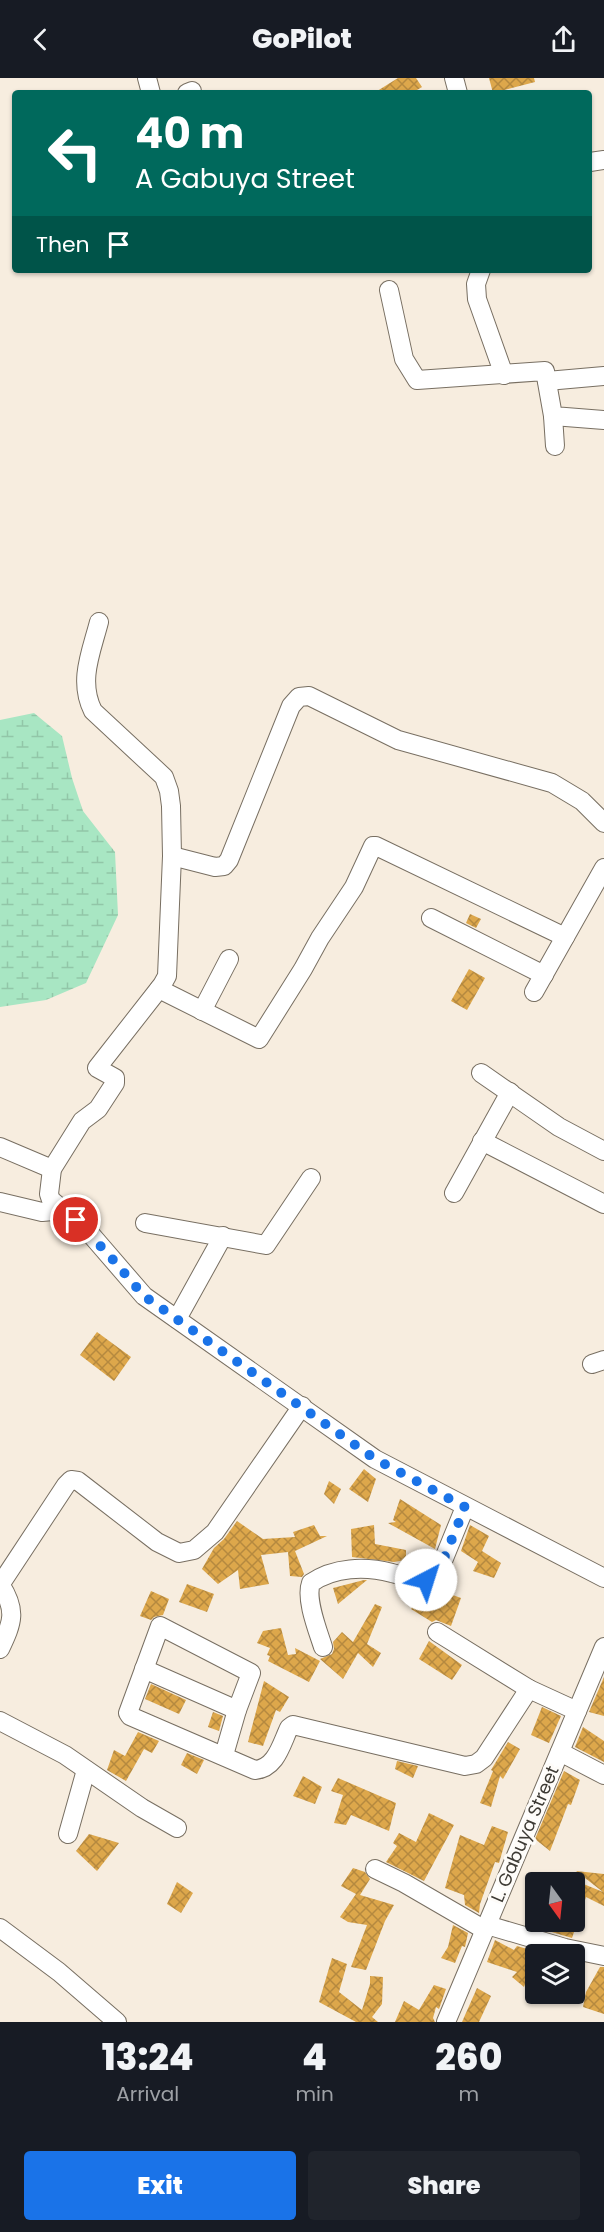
<!DOCTYPE html>
<html lang="en">
<head>
<meta charset="utf-8">
<style>
  :root { --surface:#171b24; --page:#20242c; --text:#f1f3f6; --muted:#9ea1a6; --accent:#1a73e8 }
  body { margin:0; font-family:Poppins,sans-serif; background:var(--page); color:var(--text); height:100vh; display:flex; flex-direction:column; font-size:22px; white-space:nowrap }
  * { box-sizing:border-box; margin:0 }
  p { font-size:20px; color:var(--muted) }
  .icon { flex:none; width:33px; height:33px; fill:none; stroke:currentColor; stroke-width:2; stroke-linecap:round; stroke-linejoin:round }
  .map { position:relative; height:1944px; overflow:hidden }
  .side { display:flex; flex-direction:column; background:var(--surface); flex:1 }
  .side>* { flex:none }
  .guide { position:absolute; left:12px; top:12px; width:580px; height:183px; border-radius:6px; box-shadow:0 2px 4px #0004; background:#00695c; color:#fff; overflow:hidden }
  .needle { width:39px; rotate:165deg }
  .buttons { position:absolute; left:525px; top:1794px; display:grid; gap:12px }
  .buttons a { display:grid; place-items:center; width:60px; height:60px; border-radius:6px; background:var(--surface); box-shadow:0 2px 4px #0004; font-size:30px }
  .pin { position:absolute; display:grid; place-items:center; width:51px; height:51px; color:#fff; margin:-26px; border:3px solid #fff; border-radius:50%; box-shadow:0 2px 6px #0007 }
  .me { position:absolute; width:66px; margin:-33px; rotate:40deg; stroke-linejoin:round; filter:drop-shadow(0 0 4px #0008) }
  .turn { display:flex; align-items:center; gap:21px; height:126px; padding:0 24px; font-size:27px }
  .turn .icon { width:78px; height:78px; stroke-width:2.5 }
  .turn b { display:block; font-size:42px; line-height:51px }
  .then { display:flex; align-items:center; height:57px; padding:0 24px; background:#0003; gap:12px; font-size:22px }
  .eta { display:flex; justify-content:space-evenly; align-items:center; height:102px; text-align:center }
  .eta b { font-size:36px; font-weight:800; line-height:42px }
  .cta { display:flex; gap:12px; margin-top:auto; padding:12px 24px }
  .cta a { flex:1; height:69px; border-radius:6px; background:var(--accent); color:#fff; font-size:24px; font-weight:800; line-height:69px; text-align:center }
  .cta a+a { background:var(--page); color:var(--text) }
  header { display:flex; justify-content:space-between; align-items:center; height:78px; padding:0 24px; background:var(--surface); font-size:27px; font-weight:800 }
  .map>svg:first-child { display:block }
  .wetland { fill:url(#wetland-marsh) }
  .building { fill:url(#building-cross-hatch) }
  .lines { fill:none; stroke-linecap:round; stroke-linejoin:round }
  .minor-casing { stroke:#786f62; stroke-width:20 }
  .minor { stroke:#fff; stroke-width:18 }
  .route { stroke:#1a73e8; stroke-width:10; stroke-dasharray:0 18 }
  .labels { text-anchor:middle; stroke-width:6; stroke-linejoin:round; paint-order:stroke }
  .street-label { font-size:18px; fill:#3e3b35; stroke:#fefcf9 }
</style>
</head>
<body>
<header><svg class="icon" aria-label="back" viewBox="0 0 24 24"><path d="M15 5l-7 7 7 7"/></svg>GoPilot<svg class="icon" aria-label="share" viewBox="0 0 24 24"><path d="M12 15V3M7 8l5-5 5 5M5 13v7h14v-7"/></svg></header>
<div class="map">
<svg width="604" height="1944" viewBox="0 0 604 1944">
  <defs>
    <pattern id="wetland-marsh" width="20" height="14" patternUnits="userSpaceOnUse" patternTransform="scale(1.5)"><rect width="20" height="14" fill="#a8e6c3"/><path d="M1 5h8M5 5V1M11 12h8M15 12V8" fill="none" stroke="#92c6a8"/></pattern>
    <pattern id="building-cross-hatch" width="8" height="8" patternUnits="userSpaceOnUse" patternTransform="scale(1.5)"><rect width="8" height="8" fill="#dda74b"/><path d="M0 0l8 8M0 8l8-8" fill="none" stroke="#b5893f"/></pattern>
  </defs>
  <rect width="100%" height="100%" fill="#f7eddf"/>
  <path class="wetland" d="M34,635L62,658L72,700L83,733L115,774L118,837L86,905L46,922L0,929V642Z"/>
  <g class="building">
    <path d="M398,0H416L422,9L412,15H374Z"/>
    <path d="M489,0H534L535,4L493,15Z"/>
    <path d="M470,836L481,841L476,850L466,845Z"/>
    <path d="M469,891L485,900L467,932L451,923Z"/>
    <path d="M97,1254L131,1279L114,1303L80,1277Z"/>
    <path d="M364,1391L376,1401L368,1424L349,1411Z"/>
    <path d="M329,1403L341,1411L334,1426L324,1416Z"/>
    <path d="M400,1421L441,1447L435,1471L388,1445L396,1444L393,1442Z"/>
    <path d="M237,1443L263,1461L295,1459L293,1454L314,1447L320,1458H327L295,1473L304,1496L302,1499L290,1498L288,1474L261,1477L269,1506L240,1511L238,1492L218,1506L202,1491L214,1470L224,1461Z"/>
    <path d="M374,1447L375,1466L406,1472V1482L394,1484L352,1479L351,1451Z"/>
    <path d="M470,1447L489,1458L482,1473L501,1485L494,1500L473,1493L478,1484L461,1473Z"/>
    <path d="M364,1502H367L338,1526L333,1510Z"/>
    <path d="M187,1506L214,1516L207,1534L179,1524Z"/>
    <path d="M436,1511L461,1520L451,1548L436,1542L432,1544L411,1531L419,1513Z"/>
    <path d="M151,1513L169,1521L163,1537L154,1539L151,1542L140,1538Z"/>
    <path d="M375,1526L382,1529L367,1566L381,1575L373,1589L358,1575L343,1601L320,1581L332,1576L334,1571L333,1564L342,1554L353,1564Z"/>
    <path d="M281,1550L288,1577L296,1576L295,1570L320,1583L309,1604L268,1583L270,1578L267,1577L270,1570L257,1565L263,1553Z"/>
    <path d="M429,1563L462,1587L452,1602L419,1581Z"/>
    <path d="M604,1599V1638L589,1634Z"/>
    <path d="M264,1603L289,1619L280,1634L276,1632L263,1668L248,1664Z"/>
    <path d="M151,1606L186,1622L179,1636L145,1621Z"/>
    <path d="M542,1629L561,1638L549,1665L531,1657Z"/>
    <path d="M213,1634L223,1638L219,1653L208,1649Z"/>
    <path d="M583,1649L604,1663V1684L575,1669Z"/>
    <path d="M138,1654L159,1663L152,1675L144,1671L126,1703L107,1692L114,1672L125,1678Z"/>
    <path d="M508,1664L520,1671L503,1701L500,1698L491,1729L480,1725L493,1693L491,1692Z"/>
    <path d="M187,1675L204,1682L197,1696L181,1687Z"/>
    <path d="M397,1683L418,1688L413,1700L395,1691Z"/>
    <path d="M564,1693L580,1702L571,1727L568,1726L550,1773L535,1761Z"/>
    <path d="M303,1698L322,1709L315,1726L293,1718Z"/>
    <path d="M338,1700L396,1725L389,1753L351,1737L346,1747L334,1745L343,1717L331,1713Z"/>
    <path d="M429,1735L454,1747L424,1803L386,1784L397,1768L393,1765L399,1755L416,1764Z"/>
    <path d="M492,1748L508,1754L499,1785L495,1784L480,1826L479,1835L465,1827L464,1817L445,1810L460,1757L484,1767Z"/>
    <path d="M89,1756L119,1765L97,1793L76,1773Z"/>
    <path d="M353,1790L365,1794L370,1801L360,1817L394,1827L385,1843L366,1892L351,1889L367,1847L348,1844L340,1839L356,1816L341,1808Z"/>
    <path d="M576,1793L604,1796V1828L586,1819L572,1860L528,1847L531,1841L536,1844H574V1804H561L564,1798L603,1814Z"/>
    <path d="M177,1804L193,1815L181,1835L167,1826Z"/>
    <path d="M453,1847L468,1855L465,1869L462,1868L455,1885L441,1880L448,1869Z"/>
    <path d="M495,1862L514,1872L517,1868L544,1876H536V1886L533,1885L524,1909L512,1899L517,1894L487,1884Z"/>
    <path d="M332,1880L347,1886L339,1914L362,1932L370,1906V1898L383,1899L382,1926L372,1939L378,1944H356L319,1924Z"/>
    <path d="M600,1889H604V1936L583,1929L586,1914Z"/>
    <path d="M434,1907L446,1911L439,1931L436,1929L433,1940L435,1944H395L404,1923L419,1932Z"/>
    <path d="M477,1910L491,1918L479,1944H462Z"/>
  </g>
  <g class="lines">
    <defs>
      <g id="minor">
        <path d="M147,0L151,15"/>
        <path d="M454,0L458,15"/>
        <path d="M187,15L192,13"/>
        <path d="M590,84L604,82"/>
        <path d="M481,192L476,206L477,221L504,297"/>
        <path d="M389,212L404,281L417,302L545,293L553,338L604,342"/>
        <path d="M547,303L604,298"/>
        <path d="M553,338L555,368"/>
        <path d="M99,544C91,575 78,603 93,633L164,699L169,713L171,728L172,778L167,898L162,907L97,990L115,1000V1005L98,1031L82,1043L52,1091L49,1116L51,1122L87,1152L144,1218L375,1381L604,1500"/>
        <path d="M172,778L215,789L224,788L229,782L291,628L299,619L309,618L398,662L552,705L582,723L604,745"/>
        <path d="M431,840L544,897"/>
        <path d="M159,911L259,961L303,891L320,860L354,809L373,768H376L565,859"/>
        <path d="M534,914L604,790"/>
        <path d="M202,933L229,881"/>
        <path d="M481,995L559,1049L604,1073"/>
        <path d="M482,1063L604,1126"/>
        <path d="M0,1069L52,1091"/>
        <path d="M454,1115L510,1014"/>
        <path d="M0,1124L42,1134L64,1132"/>
        <path d="M145,1145L266,1167L311,1100"/>
        <path d="M177,1241L223,1158"/>
        <path d="M592,1286L604,1282"/>
        <path d="M0,1506C17,1532 13,1544 0,1571"/>
        <path d="M0,1507L66,1407L71,1402L78,1403L157,1464L179,1475L194,1472L215,1454L302,1328"/>
        <path d="M437,1554L529,1611"/>
        <path d="M323,1569C318,1553 305,1521 311,1505C334,1489 365,1488 392,1495C406,1499 420,1504 434,1500L438,1495L465,1429"/>
        <path d="M144,1591L237,1632"/>
        <path d="M0,1643L65,1677L142,1730L177,1750"/>
        <path d="M560,1674L604,1697"/>
        <path d="M224,1677L237,1632L251,1595L160,1548L128,1635L130,1638L255,1692C276,1690 281,1667 289,1650L293,1647L465,1688L476,1686L484,1680L529,1611L577,1633"/>
        <path d="M68,1756L86,1692"/>
        <path d="M375,1791L404,1805L485,1852"/>
        <path d="M487,1847L565,1870L604,1878"/>
        <path d="M0,1850L59,1894L117,1944"/>
        <path d="M446,1944L604,1569"/>
      </g>
    </defs>
    <use href="#minor" class="minor-casing"/>
    <use href="#minor" class="minor"/>
  </g>
  <g class="lines">
    <path class="route" d="M76,1142L108,1176L144,1218L375,1381L465,1429L438,1495L434,1500L426,1502"/>
  </g>
  <g class="labels">
    <g class="street-label">
      <text transform="translate(525 1756) rotate(-67)" y="6">L. Gabuya Street</text>
    </g>
  </g>
</svg>
<div class="buttons">
<a><svg class="needle" viewBox="-14 -14 28 28"><path d="M0-13l5 13h-10z" fill="#e53935"/><path d="M0 13l5-13h-10z" fill="#9ea1a6"/></svg></a>
<a><svg class="icon" aria-label="layers" viewBox="0 0 24 24"><path d="M12 4l9 5-9 5-9-5zM3 14l9 5 9-5"/></svg></a>
</div>
<div class="pin" style="left:76px;top:1142px;background:#d93025"><svg class="icon" aria-label="arrive" viewBox="0 0 24 24"><path d="M6 21V4h12l-3 4 3 4H6"/></svg></div>
<svg class="me" style="left:426px;top:1502px" viewBox="-20 -20 40 40"><circle r="19" fill="#fff"/><path d="M0-13L10 11 0 6-10 11z" fill="#1a73e8"/></svg>
<div class="guide">
<div class="turn"><svg class="icon" aria-label="left" viewBox="0 0 24 24"><path d="M17 20v-9H6M10 6l-5 5 5 5"/></svg><div><b>40 m</b>A Gabuya Street</div></div>
<div class="then">Then<svg class="icon" aria-label="arrive" viewBox="0 0 24 24"><path d="M6 21V4h12l-3 4 3 4H6"/></svg></div>
</div>
</div>
<section class="side">
<div class="eta">
<div><b>13:24</b><p>Arrival</p></div>
<div><b>4</b><p>min</p></div>
<div><b>260</b><p>m</p></div>
</div>
<div class="cta"><a>Exit</a><a>Share</a></div>
</section>
</body>
</html>
